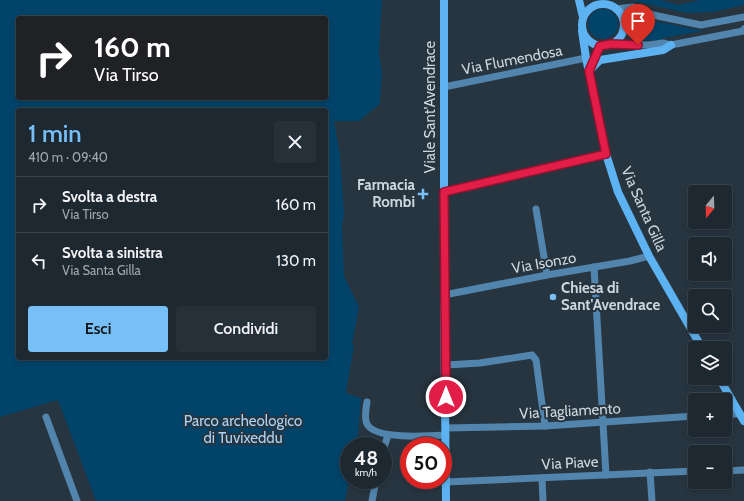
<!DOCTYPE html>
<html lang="it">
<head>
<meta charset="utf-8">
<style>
  :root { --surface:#1d2830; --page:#253038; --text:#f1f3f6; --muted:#a0a6ab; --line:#3b444c; --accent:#77bff7 }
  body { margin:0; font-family:Cabin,sans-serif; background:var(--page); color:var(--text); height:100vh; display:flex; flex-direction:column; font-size:15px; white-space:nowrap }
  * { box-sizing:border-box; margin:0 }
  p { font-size:13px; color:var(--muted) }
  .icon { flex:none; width:22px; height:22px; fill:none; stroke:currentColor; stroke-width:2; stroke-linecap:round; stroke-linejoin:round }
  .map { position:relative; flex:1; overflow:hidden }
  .panel { position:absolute; left:16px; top:108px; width:312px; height:252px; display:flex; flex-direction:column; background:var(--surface); border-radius:4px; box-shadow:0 2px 6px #0003,0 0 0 1px var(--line) }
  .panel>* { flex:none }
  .hud { position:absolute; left:16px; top:16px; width:312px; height:84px; border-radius:4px; box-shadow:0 2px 6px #0003,0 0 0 1px var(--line); background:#202124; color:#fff; overflow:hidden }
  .needle { width:26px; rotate:199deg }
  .tools { position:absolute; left:688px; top:185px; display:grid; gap:8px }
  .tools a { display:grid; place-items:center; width:44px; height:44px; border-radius:4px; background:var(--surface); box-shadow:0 2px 6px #0003,0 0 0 1px var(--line); font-size:20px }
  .speed { position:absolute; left:340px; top:437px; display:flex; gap:8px; font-size:20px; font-weight:700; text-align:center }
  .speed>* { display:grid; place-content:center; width:52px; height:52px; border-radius:50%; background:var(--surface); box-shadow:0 2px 6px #0003,0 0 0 1px var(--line); line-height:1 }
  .speed small { font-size:10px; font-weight:400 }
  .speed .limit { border:6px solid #d22; background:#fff; color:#111 }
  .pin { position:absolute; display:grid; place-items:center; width:34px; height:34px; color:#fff; margin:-41px -17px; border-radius:50% 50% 50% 0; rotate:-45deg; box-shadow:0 0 4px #0007 }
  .pin .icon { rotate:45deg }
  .me { position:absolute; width:44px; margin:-22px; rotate:0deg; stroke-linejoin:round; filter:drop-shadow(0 0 3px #0008) }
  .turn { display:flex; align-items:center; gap:14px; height:84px; padding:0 12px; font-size:18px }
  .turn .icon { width:52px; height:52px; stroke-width:2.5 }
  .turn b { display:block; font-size:28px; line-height:34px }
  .round { display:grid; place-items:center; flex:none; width:42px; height:42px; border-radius:4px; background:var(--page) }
  .headline { display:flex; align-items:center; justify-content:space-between; height:68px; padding:0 12px }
  h1 { font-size:24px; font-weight:600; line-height:30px; color:var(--accent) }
  .action { display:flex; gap:8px; margin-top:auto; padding:8px 12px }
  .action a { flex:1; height:46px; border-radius:4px; background:var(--accent); color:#111; font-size:16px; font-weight:600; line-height:46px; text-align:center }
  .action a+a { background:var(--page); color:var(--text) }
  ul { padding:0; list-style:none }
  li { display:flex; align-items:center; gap:12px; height:56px; padding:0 12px; border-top:1px solid var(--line) }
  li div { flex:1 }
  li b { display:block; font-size:15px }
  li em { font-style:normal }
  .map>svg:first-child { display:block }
  .green { fill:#014369; fill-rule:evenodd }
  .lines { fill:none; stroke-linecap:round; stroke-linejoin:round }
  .street { stroke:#5285ad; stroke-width:7 }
  .secondary { stroke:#5db3f2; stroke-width:8 }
  .route-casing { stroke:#92132f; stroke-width:10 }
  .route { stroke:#e11d48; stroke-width:7 }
  .poi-dot { fill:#77bff7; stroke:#273540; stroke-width:1.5 }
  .labels { text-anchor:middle; stroke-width:4; stroke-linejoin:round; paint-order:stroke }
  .street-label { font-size:15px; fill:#ced6dd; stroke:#273540 }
  .poi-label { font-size:15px; font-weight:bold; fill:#ced6dd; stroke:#273540; text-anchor:end }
  .park-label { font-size:15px; fill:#abd2f2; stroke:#273540 }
</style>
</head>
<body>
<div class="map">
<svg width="744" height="501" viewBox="0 0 744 501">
  <rect width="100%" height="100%" fill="#273540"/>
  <g class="green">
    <path d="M0,0H382L379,52L382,72L380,104L359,121H334L340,155L344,213L342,227L344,276L359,307L352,344L354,345L346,393L361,398L357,446H349V480L345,501H96L58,400L0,417ZM18,18H326V98H18ZM18,110H326V358H18Z"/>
    <path d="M630,0H660L678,5L700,0H744V5L713,12L687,13Z"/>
    <circle cx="603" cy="24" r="15"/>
    <path d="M641,21H654L703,31L662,38L661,40C654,40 647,41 640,40C629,37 632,24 641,21Z"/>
  </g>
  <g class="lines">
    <g class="street">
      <path d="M616,9L633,7L653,15L701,25L744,17"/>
      <path d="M623,31C631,21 637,15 651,15"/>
      <path d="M611,44L649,45L663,43L671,45L743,31L744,29"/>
      <path d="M444,87L586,58"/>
      <path d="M444,192L606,154"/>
      <path d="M536,209L547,275"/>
      <path d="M594,267L606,475"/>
      <path d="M444,295L547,275L630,261L649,256"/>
      <path d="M446,365L480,363L532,355L536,360L545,426"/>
      <path d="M367,402C366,408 364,418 367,424C375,440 430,436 446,435"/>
      <path d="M725,414H740"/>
      <path d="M46,417L77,501"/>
      <path d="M446,428L545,426L695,416"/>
      <path d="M383,451L388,435"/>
      <path d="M725,471L744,470"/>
      <path d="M650,472L652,501"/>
      <path d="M542,478L543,501"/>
      <path d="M446,482L695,471"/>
      <path d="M372,501L376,480"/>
    </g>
    <g class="secondary">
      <path d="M444,0V295L446,501"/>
      <path d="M579,0L583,17"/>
      <circle cx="603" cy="25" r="21"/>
      <path d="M582,31L586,58L606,154L618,192L649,256L702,348"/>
      <path d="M591,67L600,46"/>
      <path d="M589,71L600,60L663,50L671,45"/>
      <path d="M719,378L744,421"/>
    </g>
  </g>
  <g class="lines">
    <defs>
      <path id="route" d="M446,397L444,192L606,154L589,71L600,46L611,44L638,45"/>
    </defs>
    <use href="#route" class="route-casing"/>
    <use href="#route" class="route"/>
  </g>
  <g class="poi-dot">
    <path d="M421 188h4v4h4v4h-4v4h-4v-4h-4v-4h4z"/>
    <circle cx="553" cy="297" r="4"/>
  </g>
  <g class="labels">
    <g class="street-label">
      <text transform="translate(512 60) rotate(-11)" y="5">Via Flumendosa</text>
      <text transform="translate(430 107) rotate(-90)" y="5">Viale Sant'Avendrace</text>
      <text transform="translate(644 209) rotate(66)" y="5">Via Santa Gilla</text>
      <text transform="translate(544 263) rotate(-10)" y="5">Via Isonzo</text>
      <text transform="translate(570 411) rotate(-3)" y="5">Via Tagliamento</text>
      <text transform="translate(570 463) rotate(-3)" y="5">Via Piave</text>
    </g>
    <g class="poi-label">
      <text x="415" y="190">Farmacia<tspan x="415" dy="17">Rombi</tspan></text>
      <text x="561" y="293" text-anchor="start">Chiesa di<tspan x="561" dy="17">Sant'Avendrace</tspan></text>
    </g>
    <g class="park-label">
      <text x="243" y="426">Parco archeologico<tspan x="243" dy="17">di Tuvixeddu</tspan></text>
    </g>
  </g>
</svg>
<div class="tools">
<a><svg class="needle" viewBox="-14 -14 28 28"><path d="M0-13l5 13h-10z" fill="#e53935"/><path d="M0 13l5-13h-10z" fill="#a0a6ab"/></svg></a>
<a><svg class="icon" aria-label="sound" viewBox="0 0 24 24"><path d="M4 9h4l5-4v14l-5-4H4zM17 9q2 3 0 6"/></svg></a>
<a><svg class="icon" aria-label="search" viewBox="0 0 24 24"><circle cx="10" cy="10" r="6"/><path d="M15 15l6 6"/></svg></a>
<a><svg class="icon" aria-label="layers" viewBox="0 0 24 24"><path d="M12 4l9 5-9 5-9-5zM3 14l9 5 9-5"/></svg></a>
<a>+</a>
<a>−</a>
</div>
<div class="speed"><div>48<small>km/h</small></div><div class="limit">50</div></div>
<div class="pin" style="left:638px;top:45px;background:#d93025"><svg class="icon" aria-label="arrive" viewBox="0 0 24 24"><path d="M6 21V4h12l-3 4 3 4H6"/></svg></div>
<svg class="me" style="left:446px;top:397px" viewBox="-20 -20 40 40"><circle r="17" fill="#e11d48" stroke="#fff" stroke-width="3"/><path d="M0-11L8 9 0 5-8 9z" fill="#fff"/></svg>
<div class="hud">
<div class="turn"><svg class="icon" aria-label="right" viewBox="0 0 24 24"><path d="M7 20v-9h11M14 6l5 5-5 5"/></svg><div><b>160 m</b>Via Tirso</div></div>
</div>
<section class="panel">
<div class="headline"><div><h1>1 min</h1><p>410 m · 09:40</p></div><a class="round"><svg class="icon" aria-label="close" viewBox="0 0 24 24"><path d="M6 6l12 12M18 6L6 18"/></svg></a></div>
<ul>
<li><svg class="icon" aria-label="right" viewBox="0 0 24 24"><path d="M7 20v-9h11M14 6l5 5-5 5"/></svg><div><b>Svolta a destra</b><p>Via Tirso</p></div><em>160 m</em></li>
<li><svg class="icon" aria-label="left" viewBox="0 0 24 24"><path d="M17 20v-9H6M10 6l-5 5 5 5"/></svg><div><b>Svolta a sinistra</b><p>Via Santa Gilla</p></div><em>130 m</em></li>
</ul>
<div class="action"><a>Esci</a><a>Condividi</a></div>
</section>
</div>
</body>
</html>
